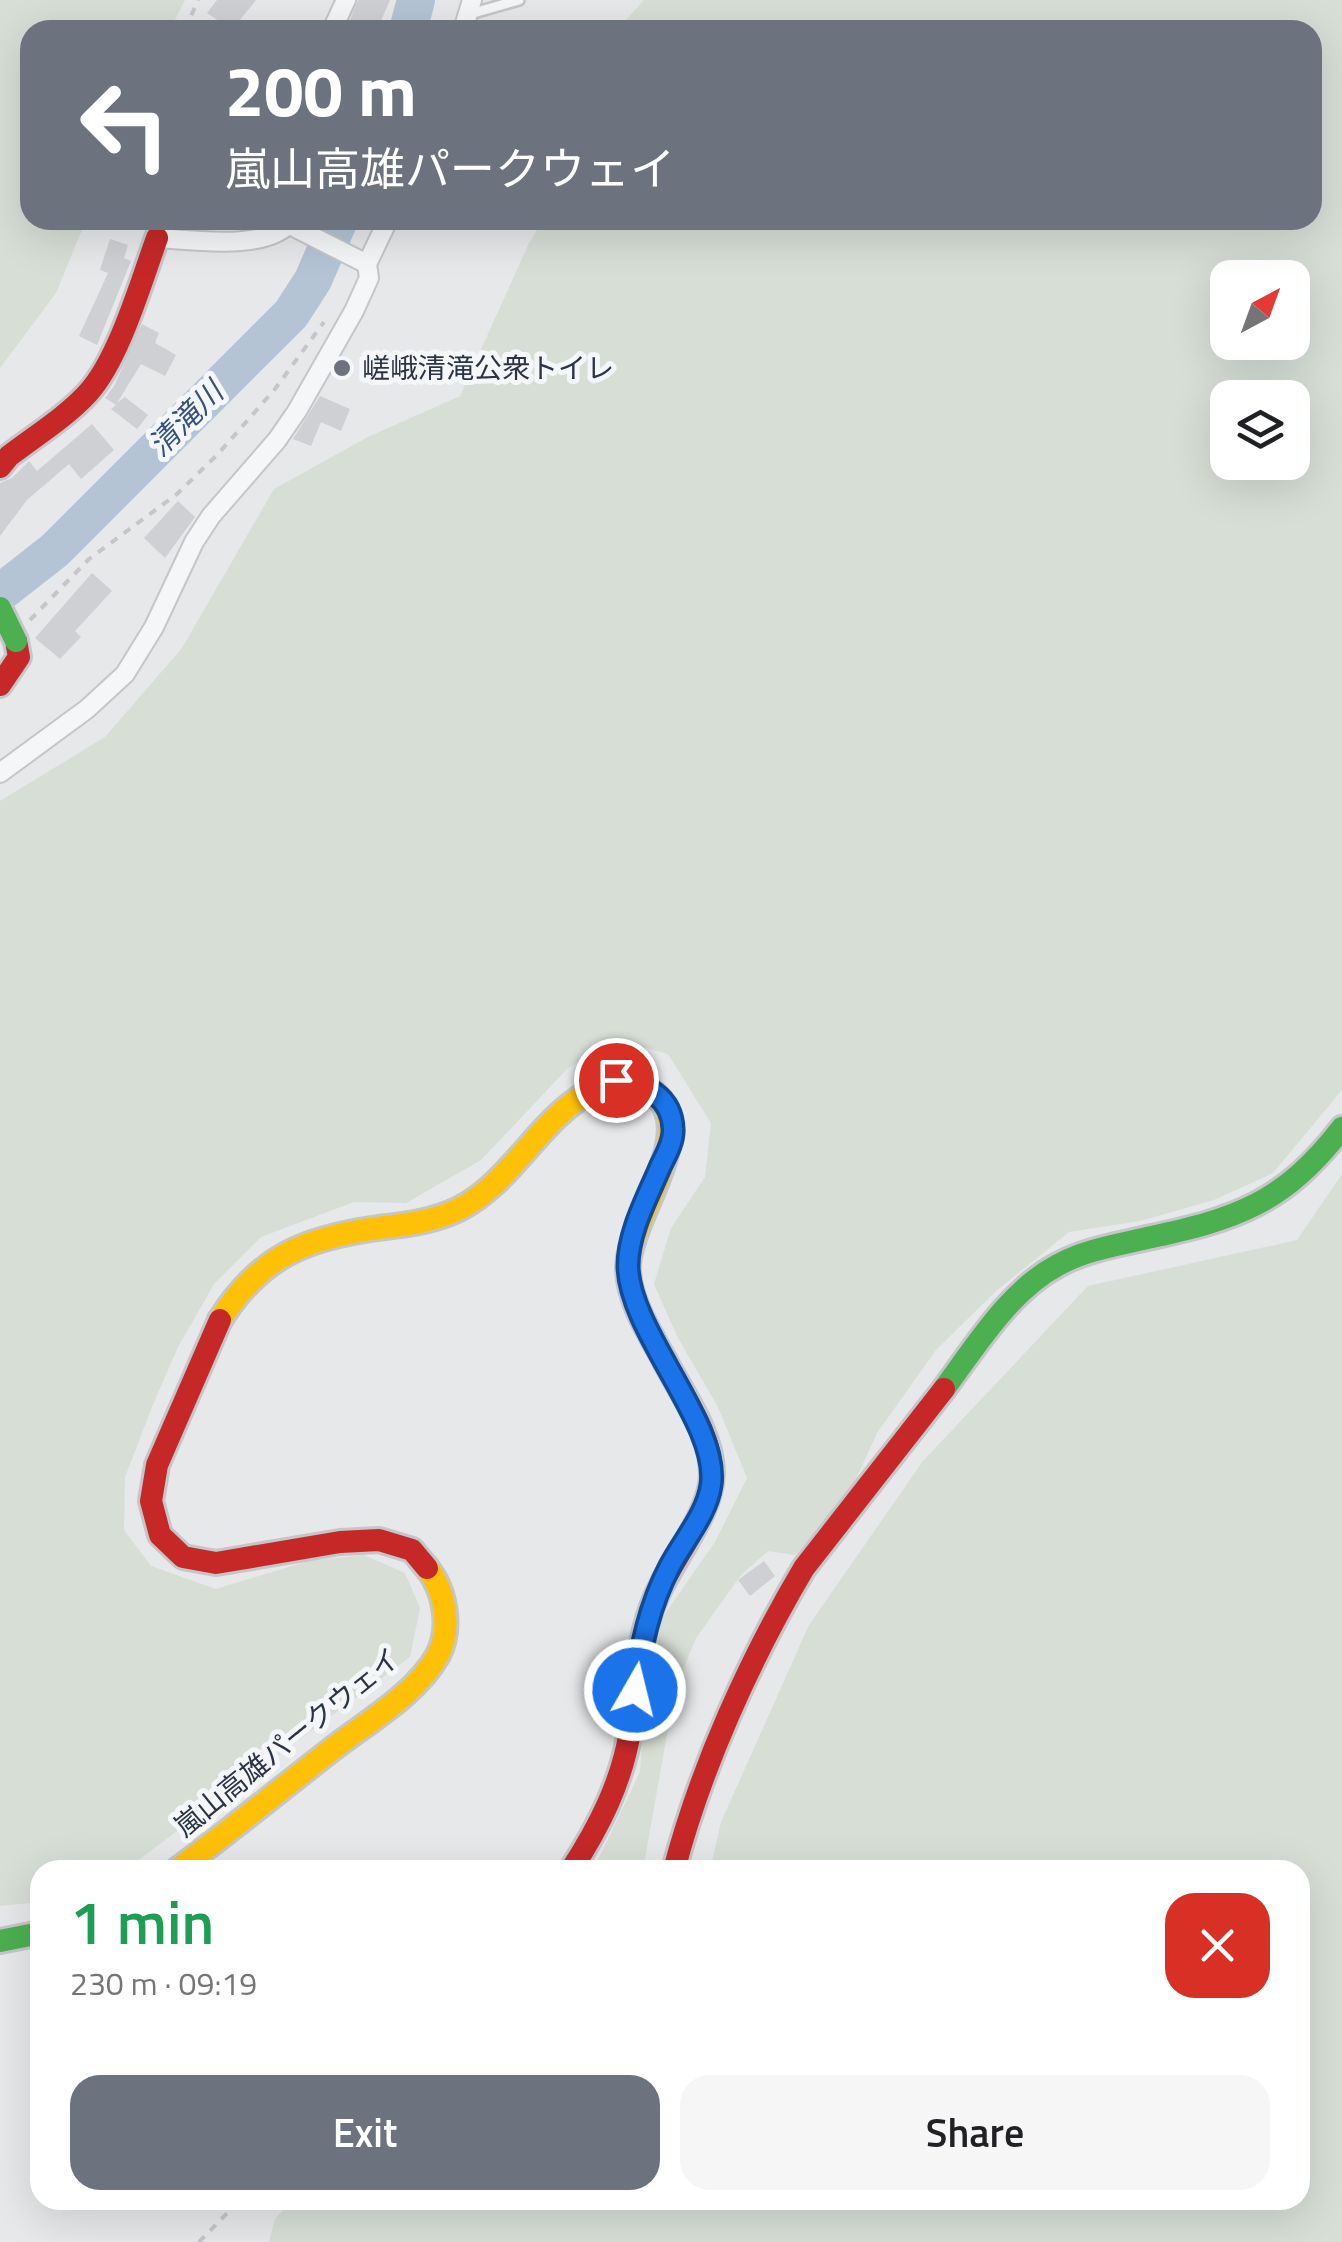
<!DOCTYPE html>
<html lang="en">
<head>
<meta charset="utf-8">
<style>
  :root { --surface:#fff; --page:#f6f6f6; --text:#202124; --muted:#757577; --accent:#6c737f }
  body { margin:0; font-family:"Titillium Web","Noto Sans JP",sans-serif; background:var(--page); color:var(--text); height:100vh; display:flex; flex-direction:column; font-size:38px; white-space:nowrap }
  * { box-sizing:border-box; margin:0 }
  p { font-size:32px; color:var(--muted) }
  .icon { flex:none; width:55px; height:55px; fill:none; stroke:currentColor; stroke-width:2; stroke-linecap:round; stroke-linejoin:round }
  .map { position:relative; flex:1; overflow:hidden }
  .sheet { position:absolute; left:30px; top:1860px; width:1280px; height:350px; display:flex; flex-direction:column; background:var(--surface); border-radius:30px; box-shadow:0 10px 40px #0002 }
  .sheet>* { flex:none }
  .guide { position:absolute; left:20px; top:20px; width:1302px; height:210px; border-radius:30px; box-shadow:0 10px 40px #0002; background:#6c737f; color:#fff; overflow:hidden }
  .needle { width:65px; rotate:41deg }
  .buttons { position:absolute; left:1210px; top:260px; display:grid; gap:20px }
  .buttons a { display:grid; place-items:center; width:100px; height:100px; border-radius:20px; background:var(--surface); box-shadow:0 10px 40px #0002; font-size:50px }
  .pin { position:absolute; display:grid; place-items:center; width:85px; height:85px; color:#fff; margin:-42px; border:5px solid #fff; border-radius:50%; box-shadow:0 2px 10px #0007 }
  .me { position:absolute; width:110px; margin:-55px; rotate:8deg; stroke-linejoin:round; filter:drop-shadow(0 0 8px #0008) }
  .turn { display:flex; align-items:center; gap:35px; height:210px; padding:0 40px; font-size:45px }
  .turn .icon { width:130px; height:130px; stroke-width:2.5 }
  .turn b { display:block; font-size:70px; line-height:85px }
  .round { display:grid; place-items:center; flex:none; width:105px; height:105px; border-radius:30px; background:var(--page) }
  .headline { display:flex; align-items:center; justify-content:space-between; height:170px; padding:0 40px }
  h1 { font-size:60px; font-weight:600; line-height:75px; color:#1e9e55 }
  .cta { display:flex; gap:20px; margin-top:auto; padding:20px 40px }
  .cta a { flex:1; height:115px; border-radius:30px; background:var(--accent); color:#fff; font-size:40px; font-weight:600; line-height:115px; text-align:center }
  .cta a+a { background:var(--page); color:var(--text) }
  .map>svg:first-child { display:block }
  .green { fill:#d6ded6; fill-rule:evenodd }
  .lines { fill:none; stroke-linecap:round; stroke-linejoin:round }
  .river { stroke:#b4c4d5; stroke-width:38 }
  .building { fill:#ced0d3 }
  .lane-casing { stroke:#c4c6c8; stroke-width:14 }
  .street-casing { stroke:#c4c6c8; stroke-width:22 }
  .fast-casing { stroke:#c4c6c8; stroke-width:28 }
  .slow-casing { stroke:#c4c6c8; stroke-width:28 }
  .jam-casing { stroke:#c4c6c8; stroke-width:28 }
  .path { stroke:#c5c6ca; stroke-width:4; stroke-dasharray:8 8; stroke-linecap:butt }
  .lane { stroke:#f5f6f7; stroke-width:9 }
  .street { stroke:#f5f6f7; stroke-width:18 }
  .fast { stroke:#4caf50; stroke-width:22 }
  .slow { stroke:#ffc107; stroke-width:22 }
  .jam { stroke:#c62828; stroke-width:22 }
  .fast-bridge-casing { stroke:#c4c6c8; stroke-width:28; stroke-linecap:butt }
  .fast-bridge { stroke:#4caf50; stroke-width:22 }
  .route-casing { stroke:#114b97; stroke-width:25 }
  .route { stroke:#1a73e8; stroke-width:18 }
  .poi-dot { fill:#6c737f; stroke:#f4f6f9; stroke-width:4 }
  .labels { text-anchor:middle; stroke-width:10; stroke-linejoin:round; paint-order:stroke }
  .poi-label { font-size:28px; fill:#2b3445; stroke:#f4f6f9; text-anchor:start }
  .street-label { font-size:28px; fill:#2b3445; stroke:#f4f6f9 }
  .water-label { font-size:30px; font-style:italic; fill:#34527a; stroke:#f4f6f9 }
</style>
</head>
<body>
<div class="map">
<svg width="1342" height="2242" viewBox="0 0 1342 2242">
  <rect width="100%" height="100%" fill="#e6e8ea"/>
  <g class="green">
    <path d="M0,0H185L170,30H30V220H86L56,293L0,368Z"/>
    <path d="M644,0H1342V1090L1273,1173L1214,1200L1140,1221L1069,1232L995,1292L936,1350L877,1433L847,1499L795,1555L768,1551L741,1575L696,1638L675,1689L643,1870H593L640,1772L644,1712L662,1618L715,1542L747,1478L718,1407L678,1338L654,1284L671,1228L705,1177L711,1123L668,1054L617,1040L568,1068L481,1160L406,1203L354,1202L261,1237L214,1284L178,1347L154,1402L125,1477L124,1530L151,1566L216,1589L308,1561L364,1555L405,1573L420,1608L410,1657L125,1870H40V1902L0,1906V801L105,737L182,648L274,489L368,437L460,396L529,243L543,220H1312V30H617ZM1228,278H1292V342H1228ZM1228,398H1292V462H1228Z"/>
    <path d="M1342,1174V2242H269L275,2219L292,2200H1300V1870H710L721,1822L809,1625L923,1461L1088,1286L1297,1240Z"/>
  </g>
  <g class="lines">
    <g class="river">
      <path d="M408,30L416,0"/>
      <path d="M0,593L55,550L291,314L313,280L339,220"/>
    </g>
  </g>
  <g class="building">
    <path d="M217,0H256L232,30L207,13Z"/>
    <path d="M358,0H390L377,30H346Z"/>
    <path d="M110,239L128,245L124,258L131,261L97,345L79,336L108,273L100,270Z"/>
    <path d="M142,324L159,333L155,343L176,355L165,376L141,364L117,403L125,397L148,415L137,429L111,409L116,405L105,398L114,386Z"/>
    <path d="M320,396L350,409L341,431L321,422L311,446L293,439Z"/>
    <path d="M92,424L114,450L81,479L69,464L27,500L0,536V483L12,478L29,461L37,471Z"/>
    <path d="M178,501L195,517L165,558L144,538Z"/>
    <path d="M92,573L112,591L75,631L81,637L60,659L35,638Z"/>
    <path d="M764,1561L775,1576L750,1596L738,1580Z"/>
  </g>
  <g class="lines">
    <defs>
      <path id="lane" d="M470,14L519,0"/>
      <g id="street">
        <path d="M332,30L346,0"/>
        <path d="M463,30L472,0"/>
        <path d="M290,225L367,264"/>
        <path d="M157,238C193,240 269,252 292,220"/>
        <path d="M0,773L87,709L125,674L154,627L194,542L211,516L277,440L297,411L354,311L369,278L367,264L388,220"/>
      </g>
      <g id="fast">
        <path d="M944,1389C976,1346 1010,1290 1058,1265C1085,1250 1117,1245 1147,1238C1237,1219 1284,1203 1342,1128"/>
        <path d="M0,1941L40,1933"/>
      </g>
      <g id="slow">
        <path d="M220,1320C260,1256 306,1238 378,1228C406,1225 435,1221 459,1209C512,1182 538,1121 589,1092C609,1082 626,1076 646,1088C709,1124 627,1217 628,1269C629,1302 650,1333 665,1361"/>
        <path d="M177,1870C231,1830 282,1788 335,1747C369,1721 417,1693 438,1655C452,1628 445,1590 427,1568"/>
      </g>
      <g id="jam">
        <path d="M0,467L9,456C35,436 66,417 88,393C119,359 141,282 157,238"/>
        <path d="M0,685L19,657L16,641"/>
        <path d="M220,1320L157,1465L151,1501L160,1535L183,1557L216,1563L340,1542L379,1540L412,1550L427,1568"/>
        <path d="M571,1870C599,1827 622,1782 630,1731C638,1685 637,1640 656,1597C672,1559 712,1513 712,1473C712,1434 682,1394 665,1361"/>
        <path d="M674,1870C701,1767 750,1659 804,1568L944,1389"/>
      </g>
    </defs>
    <use href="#lane" class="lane-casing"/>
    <use href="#street" class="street-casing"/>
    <use href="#fast" class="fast-casing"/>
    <use href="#slow" class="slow-casing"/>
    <use href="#jam" class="jam-casing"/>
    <g class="path">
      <path d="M185,30L198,0"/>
      <path d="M30,620L89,559L177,494L218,454L275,389L324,322"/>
      <path d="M199,2242L240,2200"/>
    </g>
    <use href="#lane" class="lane"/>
    <use href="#street" class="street"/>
    <use href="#fast" class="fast"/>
    <use href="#slow" class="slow"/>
    <use href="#jam" class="jam"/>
    <defs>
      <path id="fast-bridge" d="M0,608L16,641"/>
    </defs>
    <use href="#fast-bridge" class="fast-bridge-casing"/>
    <use href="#fast-bridge" class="fast-bridge"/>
  </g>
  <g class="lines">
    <defs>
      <path id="route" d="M616,1080C644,1082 672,1097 673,1129C674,1141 666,1155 661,1165C648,1196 628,1232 628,1266C629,1332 720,1424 711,1485C707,1514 683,1541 670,1566C649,1606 641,1646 635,1690"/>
    </defs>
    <use href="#route" class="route-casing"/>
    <use href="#route" class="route"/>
  </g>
  <circle class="poi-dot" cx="342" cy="368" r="10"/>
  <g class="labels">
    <g class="poi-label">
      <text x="362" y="378">嵯峨清滝公衆トイレ</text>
    </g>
    <g class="street-label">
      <text transform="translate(287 1742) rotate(-39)" y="10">嵐山高雄パークウェイ</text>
    </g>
    <g class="water-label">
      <text transform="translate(186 419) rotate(-45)" y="10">清滝川</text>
    </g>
  </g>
</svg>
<div class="buttons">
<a><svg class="needle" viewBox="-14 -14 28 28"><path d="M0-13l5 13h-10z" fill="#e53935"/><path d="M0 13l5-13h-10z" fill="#757577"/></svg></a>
<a><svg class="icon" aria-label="layers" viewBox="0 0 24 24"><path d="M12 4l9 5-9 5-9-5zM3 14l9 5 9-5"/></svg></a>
</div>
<div class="pin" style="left:616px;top:1080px;background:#d93025"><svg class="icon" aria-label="arrive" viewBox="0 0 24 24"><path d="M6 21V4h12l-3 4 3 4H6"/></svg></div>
<svg class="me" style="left:635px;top:1690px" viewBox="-20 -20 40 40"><circle r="17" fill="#1a73e8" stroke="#fff" stroke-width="3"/><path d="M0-11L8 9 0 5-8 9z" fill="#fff"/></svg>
<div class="guide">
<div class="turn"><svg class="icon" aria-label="left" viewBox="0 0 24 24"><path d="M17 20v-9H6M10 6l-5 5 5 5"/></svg><div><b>200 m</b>嵐山高雄パークウェイ</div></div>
</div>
<section class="sheet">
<div class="headline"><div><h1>1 min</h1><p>230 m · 09:19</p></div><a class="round" style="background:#d93025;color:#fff"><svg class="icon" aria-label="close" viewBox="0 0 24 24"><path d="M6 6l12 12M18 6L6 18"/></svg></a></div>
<div class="cta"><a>Exit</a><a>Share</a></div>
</section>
</div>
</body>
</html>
